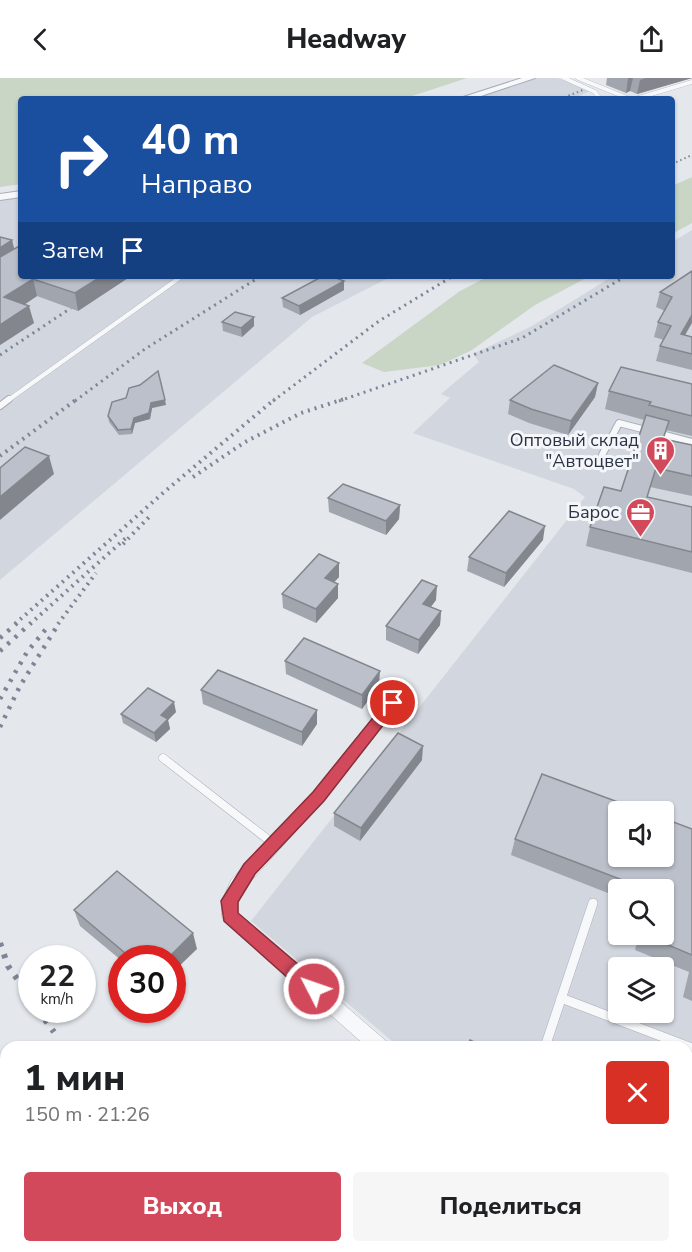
<!DOCTYPE html>
<html lang="ru">
<head>
<meta charset="utf-8">
<style>
  :root { --surface:#fff; --page:#f6f6f6; --text:#202124; --muted:#757577; --accent:#d1495b }
  body { margin:0; font-family:"Nunito Sans",sans-serif; background:var(--page); color:var(--text); height:100vh; display:flex; flex-direction:column; font-size:22px; white-space:nowrap }
  * { box-sizing:border-box; margin:0 }
  p { font-size:20px; color:var(--muted) }
  .icon { flex:none; width:33px; height:33px; fill:none; stroke:currentColor; stroke-width:2; stroke-linecap:round; stroke-linejoin:round }
  .map { position:relative; flex:1; overflow:hidden }
  .panel { position:absolute; left:0px; top:963px; width:693px; height:212px; display:flex; flex-direction:column; background:var(--surface); border-radius:18px 18px 0 0; box-shadow:0 2px 4px #0004 }
  .panel>* { flex:none }
  .hud { position:absolute; left:18px; top:18px; width:657px; height:183px; border-radius:6px; box-shadow:0 2px 4px #0004; background:#1a4fa0; color:#fff; overflow:hidden }
  .fabs { position:absolute; left:608px; top:723px; display:grid; gap:12px }
  .fabs a { display:grid; place-items:center; width:66px; height:66px; border-radius:6px; background:var(--surface); box-shadow:0 2px 4px #0004; font-size:30px }
  .speed { position:absolute; left:18px; top:867px; display:flex; gap:12px; font-size:30px; font-weight:700; text-align:center }
  .speed>* { display:grid; place-content:center; width:78px; height:78px; border-radius:50%; background:var(--surface); box-shadow:0 2px 4px #0004; line-height:1 }
  .speed small { font-size:15px; font-weight:400 }
  .speed .limit { border:9px solid #d22; background:#fff; color:#111 }
  .pin { position:absolute; display:grid; place-items:center; width:51px; height:51px; color:#fff; margin:-26px; border:3px solid #fff; border-radius:50%; box-shadow:0 2px 6px #0007 }
  .me { position:absolute; width:66px; margin:-33px; rotate:311deg; stroke-linejoin:round; filter:drop-shadow(0 0 4px #0008) }
  .turn { display:flex; align-items:center; gap:21px; height:126px; padding:0 24px; font-size:27px }
  .turn .icon { width:78px; height:78px; stroke-width:2.5 }
  .turn b { display:block; font-size:42px; line-height:51px }
  .then { display:flex; align-items:center; height:57px; padding:0 24px; background:#0003; gap:12px; font-size:22px }
  .round { display:grid; place-items:center; flex:none; width:63px; height:63px; border-radius:6px; background:var(--page) }
  .head { display:flex; align-items:center; justify-content:space-between; height:102px; padding:0 24px }
  h1 { font-size:36px; font-weight:800; line-height:45px }
  .primary-button { display:flex; gap:12px; margin-top:auto; padding:12px 24px }
  .primary-button a { flex:1; height:69px; border-radius:6px; background:var(--accent); color:#fff; font-size:24px; font-weight:800; line-height:69px; text-align:center }
  .primary-button a+a { background:var(--page); color:var(--text) }
  header { display:flex; justify-content:space-between; align-items:center; height:78px; padding:0 24px; background:var(--surface); font-size:27px; font-weight:800 }
  .map>svg:first-child { display:block }
  .built { fill:#d2d6de; fill-rule:evenodd }
  .green { fill:#c9d6c5 }
  .lines { fill:none; stroke-linecap:round; stroke-linejoin:round }
  .service-far4-casing { stroke:#a9aeb7; stroke-width:4.5 }
  .service-far3-casing { stroke:#a9aeb7; stroke-width:5 }
  .service-far2-casing { stroke:#a9aeb7; stroke-width:8 }
  .service-far1-casing { stroke:#a9aeb7; stroke-width:9 }
  .service-casing { stroke:#a9aeb7; stroke-width:10 }
  .minor-casing { stroke:#a9aeb7; stroke-width:1 }
  .tertiary-casing { stroke:#a9aeb7; stroke-width:2 }
  .service-far4 { stroke:#f7f8fa; stroke-width:4 }
  .service-far3 { stroke:#f7f8fa; stroke-width:4.5 }
  .service-far2 { stroke:#f7f8fa; stroke-width:6 }
  .service-far1 { stroke:#f7f8fa; stroke-width:8 }
  .service { stroke:#f7f8fa; stroke-width:9 }
  .minor { fill:#f7f8fa; fill-rule:evenodd }
  .tertiary { fill:#f7f8fa; fill-rule:evenodd }
  .rail-far4 { stroke:#7d8696; stroke-width:2; stroke-dasharray:1.5 3; stroke-linecap:butt }
  .rail-far3 { stroke:#7d8696; stroke-width:3; stroke-dasharray:2 4.5; stroke-linecap:butt }
  .rail-far2 { stroke:#7d8696; stroke-width:4; stroke-dasharray:2 5; stroke-linecap:butt }
  .rail-far1 { stroke:#7d8696; stroke-width:4.5; stroke-dasharray:3 7; stroke-linecap:butt }
  .rail { stroke:#7d8696; stroke-width:6; stroke-dasharray:4 8; stroke-linecap:butt }
  .wall { fill:#a1a5ae }
  .shaded-wall { fill:#83868d }
  .building { fill:#bbc0ca; stroke:#83868d; stroke-width:1.5 }
  .route { fill:#d1495b; stroke:#882f3b; stroke-width:1.5 }
  .labels { text-anchor:middle; stroke-width:6; stroke-linejoin:round; paint-order:stroke }
  .poi-label { font-size:18px; fill:#2b3445; stroke:#f4f6f9; text-anchor:end }
</style>
</head>
<body>
<header><svg class="icon" aria-label="back" viewBox="0 0 24 24"><path d="M15 5l-7 7 7 7"/></svg>Headway<svg class="icon" aria-label="share" viewBox="0 0 24 24"><path d="M12 15V3M7 8l5-5 5 5M5 13v7h14v-7"/></svg></header>
<div class="map">
<svg width="692" height="1174" viewBox="0 0 692 1174">
  <rect width="100%" height="100%" fill="#e4e7ec"/>
  <g class="built">
    <path d="M534,0H558L590,13L572,21H461Z"/>
    <path d="M21,119V198H392L312,239L0,502V122Z"/>
    <path d="M692,152V1174H654L646,1169L687,1168V969H399L251,843L585,419L574,411L413,355L450,320L441,316L479,284L473,276L532,248L613,198H672V164ZM618,734H663V778H618ZM618,812H663V856H618ZM618,890H663V934H618Z"/>
    <path d="M0,1079L6,1088V1168L58,1169L61,1174H0Z"/>
  </g>
  <g class="green">
    <path d="M0,0H467L403,21H21V106L0,109Z"/>
    <path d="M692,99V145L672,156V108Z"/>
    <path d="M489,198H590L535,227L472,272L440,287L384,294L362,285L460,213Z"/>
  </g>
  <g class="lines">
    <defs>
      <g id="service-far4">
        <path d="M564,0L595,14L600,21"/>
        <path d="M578,0L630,21"/>
        <path d="M635,21L692,4"/>
      </g>
      <path id="service-far3" d="M7,323L182,198"/>
      <g id="service-far2">
        <path d="M0,328L9,321"/>
        <path d="M602,377L619,345L692,364"/>
      </g>
      <path id="service-far1" d="M163,680L275,767"/>
      <g id="service">
        <path d="M561,920L692,970"/>
        <path d="M545,969L593,825"/>
      </g>
      <g id="minor">
        <path d="M393,620L398,621L400,625L398,629L323,723L243,812L238,823V835L386,963L389,969H367L224,843L222,838V823L231,802L313,715L388,621Z"/>
        <path d="M612,1168H637L639,1174H614Z"/>
      </g>
      <g id="tertiary">
        <path d="M522,0H535L472,21H457Z"/>
        <path d="M21,113V119L0,122V116Z"/>
      </g>
    </defs>
    <use href="#service-far4" class="service-far4-casing"/>
    <use href="#service-far3" class="service-far3-casing"/>
    <use href="#service-far2" class="service-far2-casing"/>
    <use href="#service-far1" class="service-far1-casing"/>
    <use href="#service" class="service-casing"/>
    <use href="#minor" class="minor-casing"/>
    <use href="#tertiary" class="tertiary-casing"/>
    <use href="#service-far4" class="service-far4"/>
    <use href="#service-far3" class="service-far3"/>
    <use href="#service-far2" class="service-far2"/>
    <use href="#service-far1" class="service-far1"/>
    <use href="#service" class="service"/>
    <use href="#minor" class="minor"/>
    <use href="#tertiary" class="tertiary"/>
    <g class="rail-far4">
      <path d="M560,21L583,12"/>
      <path d="M672,86L692,77"/>
    </g>
    <g class="rail-far3">
      <path d="M0,277L71,230"/>
      <path d="M75,323L145,271L261,198"/>
      <path d="M273,323L379,243L453,198"/>
      <path d="M339,323L522,260L626,198"/>
    </g>
    <g class="rail-far2">
      <path d="M0,378L77,321"/>
      <path d="M193,399L245,364L301,335L344,321"/>
      <path d="M123,466L150,438"/>
      <path d="M15,546L163,415L275,321"/>
      <path d="M30,546L127,459"/>
      <path d="M58,546L96,495"/>
    </g>
    <g class="rail-far1">
      <path d="M0,560L17,545"/>
      <path d="M0,573L31,545"/>
      <path d="M0,621L27,574L46,551"/>
      <path d="M0,649L20,608L59,545"/>
    </g>
    <g class="rail">
      <path d="M0,865L8,888L32,922"/>
      <path d="M38,932L54,954"/>
      <path d="M0,981L6,997"/>
      <path d="M123,1168L127,1174"/>
    </g>
  </g>
  <g class="wall">
    <path d="M607,0H692L637,16L630,13L626,15L606,7Z"/>
    <path d="M0,159L12,162L21,198H131L78,233L37,218L25,226L34,245L0,267Z"/>
    <path d="M692,193L685,257L692,259V292L656,283L660,268L664,262L654,259L658,244L665,233L656,229L660,214Z"/>
    <path d="M344,203V212L300,237L283,229L282,220Z"/>
    <path d="M254,239V248L242,259L223,253L222,244Z"/>
    <path d="M598,305L595,319L568,357L529,345L508,336L510,322Z"/>
    <path d="M692,306V358L666,352L664,361L692,367V418L650,409L647,419L692,429V495L586,468L590,449L621,413L644,342L605,331L609,313Z"/>
    <path d="M166,327L152,330L150,341L135,345L132,356L119,357L109,344L108,338Z"/>
    <path d="M328,420L400,427L399,441L386,457L329,434Z"/>
    <path d="M543,462L504,509L467,493L469,479Z"/>
    <path d="M339,499L334,504L338,520L316,545L283,530L282,516Z"/>
    <path d="M436,522L431,529L441,533L440,547L418,576L386,562V548Z"/>
    <path d="M285,583L379,607L362,631L286,596Z"/>
    <path d="M201,612L317,632V646L302,668L203,626Z"/>
    <path d="M176,634L168,642L170,651L156,664L123,645L121,636Z"/>
    <path d="M422,682L360,763L334,748V735Z"/>
    <path d="M692,751V923L683,919L689,894L635,872L639,856H663V812H618V819L511,777L515,761Z"/>
    <path d="M74,832L197,871L172,880H122V883L80,848Z"/>
  </g>
  <g class="shaded-wall">
    <path d="M628,0H633L630,13L626,15Z"/>
    <path d="M646,0H692L637,16L640,2Z"/>
    <path d="M12,162L16,179L0,189V170Z"/>
    <path d="M102,198H131L78,233L75,215Z"/>
    <path d="M33,201L37,218L9,237L4,219Z"/>
    <path d="M344,203V212L300,237L299,228Z"/>
    <path d="M29,228L34,245L0,267V247Z"/>
    <path d="M692,237V245L677,271L681,256Z"/>
    <path d="M254,239V248L242,259L241,250Z"/>
    <path d="M598,305L595,319L568,357L571,343Z"/>
    <path d="M165,322L166,327L152,330L150,341L135,345L132,356L131,351L134,340L151,325Z"/>
    <path d="M49,378L54,396L0,442V419Z"/>
    <path d="M400,427L399,441L386,457V443Z"/>
    <path d="M545,448L543,462L504,509L506,495Z"/>
    <path d="M339,485V499L325,514V500Z"/>
    <path d="M338,506V520L316,545V531Z"/>
    <path d="M437,508L436,522L422,540L423,526Z"/>
    <path d="M441,533L440,547L418,576L419,562Z"/>
    <path d="M380,593L379,607L362,631V617Z"/>
    <path d="M174,624L176,634L168,642L170,651L156,664L154,655L161,637Z"/>
    <path d="M317,632V646L302,668V654Z"/>
    <path d="M423,668L422,682L360,763L361,750Z"/>
    <path d="M193,855L197,871L172,895V880H168Z"/>
    <path d="M0,1141L6,1151V1154L0,1144Z"/>
  </g>
  <g class="building">
    <path d="M0,159L12,162L0,170Z"/>
    <path d="M21,167V198H102L75,215L33,201L4,219L29,228L0,247V179Z"/>
    <path d="M692,193V237L681,256L692,259V276L660,268L671,248L658,244L672,219L660,214Z"/>
    <path d="M323,198H331L344,203L299,228L282,220Z"/>
    <path d="M235,234L254,239L241,250L222,244Z"/>
    <path d="M554,287L598,305L571,343L531,331L510,322Z"/>
    <path d="M621,289L692,306V338L649,327L651,324L609,313Z"/>
    <path d="M158,293L165,322L151,325L149,335L134,340L131,351L118,352L108,338L112,324L126,320L129,310L140,307Z"/>
    <path d="M646,337L669,343L663,361L692,367V398L656,390L647,419L692,429V474L590,449L604,409L621,413Z"/>
    <path d="M25,369L49,378L0,419V390Z"/>
    <path d="M343,406L400,427L386,443L328,420Z"/>
    <path d="M509,433L545,448L506,495L469,479Z"/>
    <path d="M319,476L339,485L325,500L338,506L316,531L282,516Z"/>
    <path d="M422,502L437,508L423,526L441,533L419,562L386,548Z"/>
    <path d="M304,560L380,593L362,617L285,583Z"/>
    <path d="M218,592L317,632L302,654L201,612Z"/>
    <path d="M148,610L174,624L161,637L168,641L154,655L121,636Z"/>
    <path d="M398,655L423,668L361,750L334,735Z"/>
    <path d="M542,696L645,734H618V778H663V740L692,751V877L642,856H663V812H637L638,808L515,761Z"/>
    <path d="M117,793L193,855L168,880H131L74,832Z"/>
    <path d="M470,962L484,969H467Z"/>
    <path d="M0,1144L6,1154V1168H16L19,1174H0Z"/>
    <path d="M497,1168H583L590,1174H494Z"/>
  </g>
  <path class="route" d="M393,619L400,625L398,628L324,723L255,796L238,824V835L320,905L322,911L320,917L314,919L307,917L224,843L221,823L244,786L313,714L388,621Z"/>
  <defs>
    <symbol id="building-pin" viewBox="-11 -11 22 30"><path d="M0 17L-7.5 6A9.5 9.5 0 1 1 7.5 6Z" fill="#d1495b" stroke="#f4f6f9"/><path d="M-4-6H4V6H1V3H-1V6H-4ZM-2.5-4.3h1.7v1.8h-1.7ZM.8-4.3h1.7v1.8H.8ZM-2.5-1h1.7V.8h-1.7ZM.8-1h1.7V.8H.8Z" fill="#fff"/></symbol>
    <symbol id="office-pin" viewBox="-11 -11 22 30"><path d="M0 17L-7.5 6A9.5 9.5 0 1 1 7.5 6Z" fill="#d1495b" stroke="#f4f6f9"/><path d="M-6-3h4V-5.5h4V-3h4V5H-6ZM-1-4.5V-3h2v-1.5ZM-6 0V1H6V0Z" fill="#fff"/></symbol>
  </defs>
  <g fill-rule="evenodd">
    <use href="#building-pin" x="644" y="356" width="33" height="45"/>
    <use href="#office-pin" x="624" y="418" width="33" height="45"/>
  </g>
  <g class="labels">
    <g class="poi-label">
      <text x="639" y="368">Оптовый склад<tspan x="639" dy="21">"Автоцвет"</tspan></text>
      <text x="619" y="440">Барос</text>
    </g>
  </g>
</svg>
<div class="fabs">
<a><svg class="icon" aria-label="sound" viewBox="0 0 24 24"><path d="M4 9h4l5-4v14l-5-4H4zM17 9q2 3 0 6"/></svg></a>
<a><svg class="icon" aria-label="search" viewBox="0 0 24 24"><circle cx="10" cy="10" r="6"/><path d="M15 15l6 6"/></svg></a>
<a><svg class="icon" aria-label="layers" viewBox="0 0 24 24"><path d="M12 4l9 5-9 5-9-5zM3 14l9 5 9-5"/></svg></a>
</div>
<div class="speed"><div>22<small>km/h</small></div><div class="limit">30</div></div>
<div class="pin" style="left:393px;top:625px;background:#d93025"><svg class="icon" aria-label="arrive" viewBox="0 0 24 24"><path d="M6 21V4h12l-3 4 3 4H6"/></svg></div>
<svg class="me" style="left:314px;top:911px" viewBox="-20 -20 40 40"><circle r="17" fill="#d1495b" stroke="#fff" stroke-width="3"/><path d="M0-11L8 9 0 5-8 9z" fill="#fff"/></svg>
<div class="hud">
<div class="turn"><svg class="icon" aria-label="right" viewBox="0 0 24 24"><path d="M7 20v-9h11M14 6l5 5-5 5"/></svg><div><b>40 m</b>Направо</div></div>
<div class="then">Затем<svg class="icon" aria-label="arrive" viewBox="0 0 24 24"><path d="M6 21V4h12l-3 4 3 4H6"/></svg></div>
</div>
<section class="panel">
<div class="head"><div><h1>1 мин</h1><p>150 m · 21:26</p></div><a class="round" style="background:#d93025;color:#fff"><svg class="icon" aria-label="close" viewBox="0 0 24 24"><path d="M6 6l12 12M18 6L6 18"/></svg></a></div>
<div class="primary-button"><a>Выход</a><a>Поделиться</a></div>
</section>
</div>
</body>
</html>
